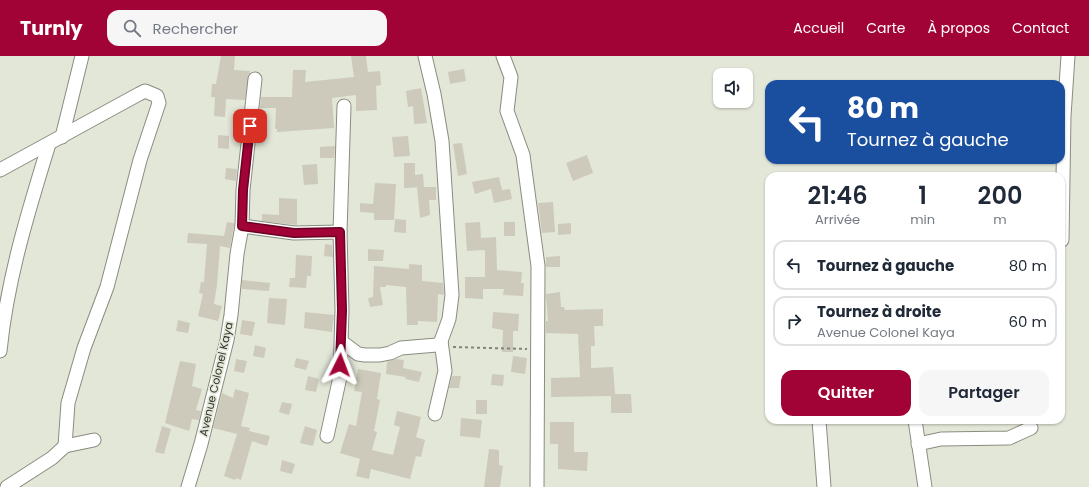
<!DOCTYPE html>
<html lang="fr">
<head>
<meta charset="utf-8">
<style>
  :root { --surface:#fff; --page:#f6f6f7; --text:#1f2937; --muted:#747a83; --line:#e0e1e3; --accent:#a20336 }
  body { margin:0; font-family:Poppins,sans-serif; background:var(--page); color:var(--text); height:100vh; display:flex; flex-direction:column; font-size:15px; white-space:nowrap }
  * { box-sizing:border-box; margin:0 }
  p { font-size:13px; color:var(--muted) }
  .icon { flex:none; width:22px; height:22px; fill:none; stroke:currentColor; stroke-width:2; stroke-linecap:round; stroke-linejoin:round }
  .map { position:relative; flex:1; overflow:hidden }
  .sheet { position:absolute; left:765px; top:116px; width:300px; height:252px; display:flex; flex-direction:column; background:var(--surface); border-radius:12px; box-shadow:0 1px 3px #0004 }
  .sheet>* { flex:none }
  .guide { position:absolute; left:765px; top:24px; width:300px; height:84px; border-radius:12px; box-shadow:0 1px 3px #0004; background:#1a4fa0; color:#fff; overflow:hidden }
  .tools { position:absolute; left:713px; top:12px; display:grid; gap:8px }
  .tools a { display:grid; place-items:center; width:40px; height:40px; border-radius:8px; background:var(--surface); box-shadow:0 1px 3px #0004; font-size:20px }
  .pin { position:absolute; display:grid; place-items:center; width:34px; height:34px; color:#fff; margin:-17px; border-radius:8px; box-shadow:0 2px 6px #0006 }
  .me { position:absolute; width:44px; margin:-22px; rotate:3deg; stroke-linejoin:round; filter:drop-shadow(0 0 3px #0008) }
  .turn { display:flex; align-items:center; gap:14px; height:84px; padding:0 16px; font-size:18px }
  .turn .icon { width:52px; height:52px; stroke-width:2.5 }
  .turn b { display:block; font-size:28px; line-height:34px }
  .eta { display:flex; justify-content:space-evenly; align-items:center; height:68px; text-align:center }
  .eta b { font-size:24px; font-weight:600; line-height:28px }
  .cta { display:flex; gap:8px; margin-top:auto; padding:8px 16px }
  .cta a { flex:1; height:46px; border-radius:12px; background:var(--accent); color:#fff; font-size:16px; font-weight:600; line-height:46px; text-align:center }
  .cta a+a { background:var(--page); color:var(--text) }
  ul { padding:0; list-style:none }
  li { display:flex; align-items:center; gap:12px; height:50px; margin:0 8px 6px; padding:0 8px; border:2px solid var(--line); border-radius:12px }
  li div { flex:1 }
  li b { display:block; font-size:15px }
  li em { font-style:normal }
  header { display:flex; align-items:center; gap:24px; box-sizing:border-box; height:56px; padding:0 20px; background:var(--accent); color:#fff }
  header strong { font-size:19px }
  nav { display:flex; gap:22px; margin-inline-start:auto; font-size:14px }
  .search { width:280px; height:36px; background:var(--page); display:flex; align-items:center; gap:10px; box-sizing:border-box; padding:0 14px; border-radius:12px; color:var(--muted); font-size:15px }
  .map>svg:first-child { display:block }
  .building { fill:#cdcabb }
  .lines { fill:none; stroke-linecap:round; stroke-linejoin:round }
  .street-casing { stroke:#898d7f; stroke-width:15 }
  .path { stroke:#81847a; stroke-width:2; stroke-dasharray:3 3; stroke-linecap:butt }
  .street { stroke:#fff; stroke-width:13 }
  .route-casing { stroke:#690223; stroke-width:10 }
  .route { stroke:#a20336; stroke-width:7 }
  .labels { text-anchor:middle; stroke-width:3.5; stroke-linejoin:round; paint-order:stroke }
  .street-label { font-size:11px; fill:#30322c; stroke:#e3e7d8 }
</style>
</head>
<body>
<header>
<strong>Turnly</strong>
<div class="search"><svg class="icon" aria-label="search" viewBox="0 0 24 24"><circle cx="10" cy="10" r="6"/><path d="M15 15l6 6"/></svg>Rechercher</div>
<nav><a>Accueil</a><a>Carte</a><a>À propos</a><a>Contact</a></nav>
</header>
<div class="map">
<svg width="1089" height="431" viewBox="0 0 1089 431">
  <rect width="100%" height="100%" fill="#e3e7d8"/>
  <g class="building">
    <path d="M221,0H235L234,14L250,15L245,44L226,43L225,61L214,60L215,41H211L212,28H216Z"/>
    <path d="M351,0H366L368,16L380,15L381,29L376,30L377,54L356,55V39L332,42L334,72L277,76V73H275L276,52H260L261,41H292L293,14H306L305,26L354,21Z"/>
    <path d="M464,13L466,25L450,28L448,16Z"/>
    <path d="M421,32L427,67L414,68L413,50L408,51L406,35Z"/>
    <path d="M218,79L229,80V93L218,92Z"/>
    <path d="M408,80L410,100L394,101L392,81Z"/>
    <path d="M462,87L467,118L458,120L453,88Z"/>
    <path d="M335,90L334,102H320V91Z"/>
    <path d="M587,99L593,117L573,125L566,107Z"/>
    <path d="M404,107H415V119L423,118L424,131L404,132Z"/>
    <path d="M317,108L318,128L304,129L302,109Z"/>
    <path d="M226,112L237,113L236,125L225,123Z"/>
    <path d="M499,121L502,134L510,133L512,143L494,147L491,133L475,138L472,126Z"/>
    <path d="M375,127L396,128L394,164H374V157L360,156V147L373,148Z"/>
    <path d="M417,131H436V144H429L430,159L420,162Z"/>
    <path d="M279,142L297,143V169L262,165V158L279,159Z"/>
    <path d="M553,146L555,176L542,177L538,147Z"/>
    <path d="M395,163L406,164V177L394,176Z"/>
    <path d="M227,166L234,167V169L230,192L220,190L217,229L214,248L222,250L218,265L198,260L203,238L199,237L201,226H204L207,188L187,187L188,177L224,180Z"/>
    <path d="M480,166L481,182L496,181L497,214L522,216L521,227H524L523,240L503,239L504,233H483V243L465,242V221H485V194L467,195L465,167Z"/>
    <rect x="504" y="166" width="11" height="14"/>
    <path d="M571,167V178L558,179V168Z"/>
    <path d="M325,188L332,189L333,201L324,200Z"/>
    <path d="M368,193L384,194L383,205H368Z"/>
    <path d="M296,199L312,200L311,220H307L306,232L289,231L290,222H295Z"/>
    <path d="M560,200V211H546V201Z"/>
    <path d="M409,208L422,209V225L443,227L444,239L438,238L437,266L418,265V269H407L406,231L386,229V231H380L383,249L370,251L368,242L373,241L374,210L409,213Z"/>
    <path d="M242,224L270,227L269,235L242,233Z"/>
    <path d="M560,236L561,251H564L565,254L603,253V270H594L595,290H591V312L613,311L615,338H631L632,357H611V340L551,341V322L580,321L578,278L546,277V265H548L546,238Z"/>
    <path d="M269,242L287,243L285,269L267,267Z"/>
    <path d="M305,256L334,259L332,276L304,272Z"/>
    <path d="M493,256L519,258L518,275H513V296H502L503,274L492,272Z"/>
    <path d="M178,264L190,267L188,277L176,275Z"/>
    <path d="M242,264L255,266L252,280L240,278Z"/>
    <path d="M255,289L266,292L264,302L253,300Z"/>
    <path d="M513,300L527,302L525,318L511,316Z"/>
    <path d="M296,302L309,305L306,314L294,311Z"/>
    <path d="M236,303L247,305L244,317L234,315Z"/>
    <path d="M396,303L404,304L403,312L422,316L419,326L405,323L406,321L386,318L387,306Z"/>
    <path d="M180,305L196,308L192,330L202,333L196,354L201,355L199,364L192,363L189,375L165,367Z"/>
    <path d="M358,313L381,317L377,343L380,344L374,375L377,376L372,394L393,399L400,371L394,369L397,355L421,361L416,381L425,384L421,401L416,400L410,423L371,413L369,423L356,420L360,403L340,397L349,368L356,370L362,336L354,335Z"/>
    <path d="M492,318L504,319L503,330L491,329Z"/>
    <path d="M308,320L319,323L316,336L305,334Z"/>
    <path d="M452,320H461L459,332H449Z"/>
    <path d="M235,333L249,337L241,370L250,372L249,375L270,380L267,390L252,385L241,424L236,422L235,424L224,420L237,378L213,372L222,337L233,342Z"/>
    <rect x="476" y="344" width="11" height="14"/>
    <path d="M282,346L292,348L289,359L279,356Z"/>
    <path d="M461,362L482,364L480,382L460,380Z"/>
    <path d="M550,366H574V396H588L587,415L558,413V388H550Z"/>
    <path d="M162,370L171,373L164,398L155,396Z"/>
    <path d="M305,370L317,374L313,390L300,387Z"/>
    <path d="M489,393L499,394V409L503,410L500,431H484Z"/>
    <path d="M282,404L295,408L292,418L280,415Z"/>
  </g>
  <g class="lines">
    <defs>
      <g id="street">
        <path d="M503,0L511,21L507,55L523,99L538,210L537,431"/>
        <path d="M62,81L82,0"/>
        <path d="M0,114L139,38L145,35L157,40L159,47L140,104L107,231L84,292L68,347L65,390"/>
        <path d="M242,170L294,177L340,176"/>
        <path d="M1062,184L1064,60L1068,0"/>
        <path d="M342,286L358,298L365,299H380L390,297L401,292L437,289L441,285L449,263L452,239L442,85L434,38L425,0"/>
        <path d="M0,295C7,224 28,156 49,88"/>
        <path d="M435,358L445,315L441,285"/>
        <path d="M819,364L824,431"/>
        <path d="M915,364L925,431"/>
        <path d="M327,380L340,321L342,254L340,176L344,50"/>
        <path d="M918,388L941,383L1009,382L1031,372"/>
        <path d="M7,431L52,402L65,390L94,384"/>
        <path d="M188,431L201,388L227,284L231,259L237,198L242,170L243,134L255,23"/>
      </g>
    </defs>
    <use href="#street" class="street-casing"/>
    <path class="path" d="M453,291L527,293"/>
    <use href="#street" class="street"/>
  </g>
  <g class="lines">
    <defs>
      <path id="route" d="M250,70L243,134L242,170L294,177L340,176L342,254L340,309"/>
    </defs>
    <use href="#route" class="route-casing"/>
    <use href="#route" class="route"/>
  </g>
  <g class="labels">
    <g class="street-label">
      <text transform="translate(216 323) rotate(-77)" y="4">Avenue Colonel Kaya</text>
    </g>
  </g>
</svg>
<div class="tools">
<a><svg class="icon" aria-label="sound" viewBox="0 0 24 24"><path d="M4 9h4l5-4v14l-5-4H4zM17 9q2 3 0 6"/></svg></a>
</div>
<div class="pin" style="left:250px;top:70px;background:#d93025"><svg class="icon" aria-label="arrive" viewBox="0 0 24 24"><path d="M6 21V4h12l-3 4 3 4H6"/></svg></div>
<svg class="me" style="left:340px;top:309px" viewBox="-20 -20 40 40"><path d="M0-17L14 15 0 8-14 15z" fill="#a20336" stroke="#fff" stroke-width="4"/></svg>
<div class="guide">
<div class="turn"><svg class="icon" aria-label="left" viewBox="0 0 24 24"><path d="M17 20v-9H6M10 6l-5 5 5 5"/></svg><div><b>80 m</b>Tournez à gauche</div></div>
</div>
<section class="sheet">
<div class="eta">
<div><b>21:46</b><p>Arrivée</p></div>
<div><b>1</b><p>min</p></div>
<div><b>200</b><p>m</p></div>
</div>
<ul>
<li><svg class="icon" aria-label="left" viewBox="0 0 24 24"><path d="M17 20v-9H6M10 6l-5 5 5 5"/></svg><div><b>Tournez à gauche</b></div><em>80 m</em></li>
<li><svg class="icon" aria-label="right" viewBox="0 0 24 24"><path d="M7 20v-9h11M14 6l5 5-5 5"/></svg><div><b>Tournez à droite</b><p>Avenue Colonel Kaya</p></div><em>60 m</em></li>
</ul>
<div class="cta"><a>Quitter</a><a>Partager</a></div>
</section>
</div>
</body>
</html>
